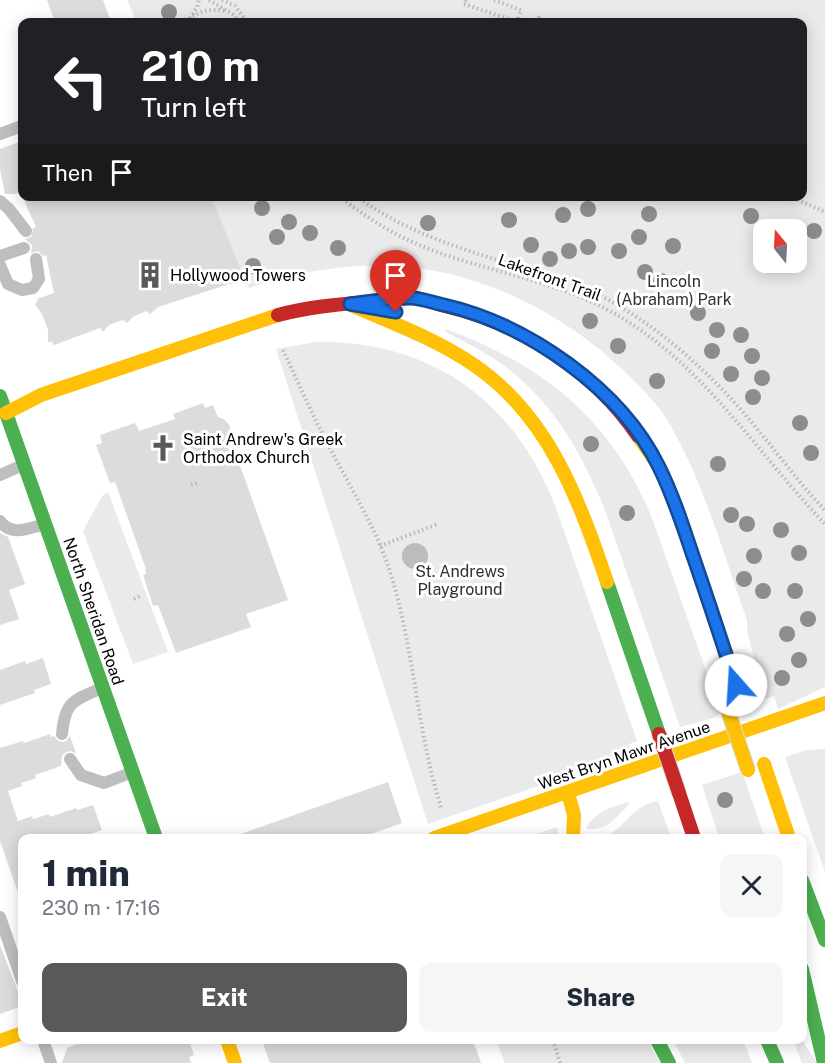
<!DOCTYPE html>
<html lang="en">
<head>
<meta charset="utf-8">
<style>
  :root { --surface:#fff; --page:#f6f6f7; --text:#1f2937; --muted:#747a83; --accent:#595959 }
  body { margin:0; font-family:"Public Sans",sans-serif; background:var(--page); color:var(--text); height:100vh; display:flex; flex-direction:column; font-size:22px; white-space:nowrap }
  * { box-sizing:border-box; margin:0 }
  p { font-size:20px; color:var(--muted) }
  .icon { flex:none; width:33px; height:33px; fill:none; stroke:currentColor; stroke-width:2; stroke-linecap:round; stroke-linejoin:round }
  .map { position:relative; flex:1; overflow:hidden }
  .details { position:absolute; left:18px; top:834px; width:789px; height:210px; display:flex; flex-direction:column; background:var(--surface); border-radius:12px; box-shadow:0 3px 15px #0003 }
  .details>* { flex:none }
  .banner { position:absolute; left:18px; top:18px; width:789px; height:183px; border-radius:12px; box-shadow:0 3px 15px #0003; background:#202124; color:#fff; overflow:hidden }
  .needle { width:39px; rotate:342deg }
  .controls { position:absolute; left:753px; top:219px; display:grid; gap:12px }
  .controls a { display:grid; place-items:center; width:54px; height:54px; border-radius:12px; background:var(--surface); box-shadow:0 3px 15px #0003; font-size:30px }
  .pin { position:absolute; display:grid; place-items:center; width:51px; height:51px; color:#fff; margin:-62px -26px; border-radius:50% 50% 50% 0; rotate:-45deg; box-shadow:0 0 6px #0007 }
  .pin .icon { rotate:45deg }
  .me { position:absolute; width:66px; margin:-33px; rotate:341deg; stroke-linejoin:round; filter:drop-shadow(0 0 4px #0008) }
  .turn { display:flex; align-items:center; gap:21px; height:126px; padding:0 24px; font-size:27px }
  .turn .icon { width:78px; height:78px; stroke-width:2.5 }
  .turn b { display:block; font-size:42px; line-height:51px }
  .then { display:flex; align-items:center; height:57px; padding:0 24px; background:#0003; gap:12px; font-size:22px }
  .round { display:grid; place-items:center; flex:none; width:63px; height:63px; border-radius:12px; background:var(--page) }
  .headline { display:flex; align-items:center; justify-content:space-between; height:102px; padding:0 24px }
  h1 { font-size:36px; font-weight:800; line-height:45px }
  .primary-button { display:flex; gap:12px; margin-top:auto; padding:12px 24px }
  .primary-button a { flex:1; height:69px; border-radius:12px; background:var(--accent); color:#fff; font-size:24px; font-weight:800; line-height:69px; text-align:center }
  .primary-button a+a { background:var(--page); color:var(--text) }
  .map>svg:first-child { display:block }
  .green { fill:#eaeaea; fill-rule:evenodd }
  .water { fill:#bcbcbc }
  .building { fill:#dcdcdc }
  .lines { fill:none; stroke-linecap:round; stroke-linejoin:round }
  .path { stroke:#b8b8b8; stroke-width:4; stroke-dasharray:1.5 3; stroke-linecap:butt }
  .lane { stroke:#bebebe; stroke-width:12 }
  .fast { stroke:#4caf50; stroke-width:14 }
  .slow { stroke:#ffc107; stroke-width:14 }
  .jam { stroke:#c62828; stroke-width:14 }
  .slow-bridge-casing { stroke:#dbdbdb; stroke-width:16; stroke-linecap:butt }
  .jam-bridge-casing { stroke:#dbdbdb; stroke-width:16; stroke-linecap:butt }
  .slow-bridge { stroke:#ffc107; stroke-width:14 }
  .jam-bridge { stroke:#c62828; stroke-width:14 }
  .tree { fill:#8d8d8d }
  .route-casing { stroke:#114b97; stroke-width:15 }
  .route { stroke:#1a73e8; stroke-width:10 }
  .labels { text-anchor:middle; stroke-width:6; stroke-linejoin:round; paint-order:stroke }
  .poi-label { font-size:16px; fill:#000; stroke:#fff; text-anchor:start }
  .street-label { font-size:16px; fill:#000; stroke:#fff }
  .park-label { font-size:16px; fill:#2f2f2f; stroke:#fff }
</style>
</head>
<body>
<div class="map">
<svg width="825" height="1063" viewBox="0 0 825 1063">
  <rect width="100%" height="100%" fill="#fff"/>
  <g class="green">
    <path d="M127,0H825V687L778,709L774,696L764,699L747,630V620C723,553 703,479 666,418C657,404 645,392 633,380C573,318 484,271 396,266C347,263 296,272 249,288L211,197L802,196V22H137ZM764,230H796V262H764Z"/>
    <path d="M446,329C544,365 612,420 652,518L721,713L714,718L680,727L606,513C581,450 547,390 486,354C473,346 459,339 446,332Z"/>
    <path d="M316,342C432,340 515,401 556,508L637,741L629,744L632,754L428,824L276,349Z"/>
    <path d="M108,492L168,652L133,664L83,531L102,496Z"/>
    <path d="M825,749V872L785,757L806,750Z"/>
    <path d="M742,772L765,838H719L702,785Z"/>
    <path d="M658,801L671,838H602C617,833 624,821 636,811C643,805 650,803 658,801Z"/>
    <path d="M628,802L629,804C614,819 609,830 586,829C595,811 610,808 628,802Z"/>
    <path d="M557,827L559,835L551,838H525Z"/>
    <path d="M496,1040H648L660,1063H505Z"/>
    <path d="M673,1040H743L752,1063H685Z"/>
    <path d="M793,1040H802L817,1063H802Z"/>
  </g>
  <circle class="water" cx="415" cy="556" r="13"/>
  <g class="building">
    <path d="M47,0H103L111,22H55Z"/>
    <path d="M22,141V191L15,194H5L0,169V149Z"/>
    <path d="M22,196H211L245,279L158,307L150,314L147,311L134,316L127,323L123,320L109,325L103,332L100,328L54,345L52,342H48V330L42,314L35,304L38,301L37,299L54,293L46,255L43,256L38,251L31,253L32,245L25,239L31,237L33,228L36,227Z"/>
    <path d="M203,403L205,408L213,405L218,417L224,419L230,426V435L226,441L233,461L240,466L246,482L288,600L246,614L251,627L176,653L158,605L153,606L143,575L146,574L145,570L146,569L115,482L110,483L96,445L102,443L100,435L135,423L139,431L175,419L173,414Z"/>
    <path d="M0,533L8,537L25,584L9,590L19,619L0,625Z"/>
    <path d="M43,658L51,684L34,690L35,693L0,705V670L25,661L26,664Z"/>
    <path d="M50,734L51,737L54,736L57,740L62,742L66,741L70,736L76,753L70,751L66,752L62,756L61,766L35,775L36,778L21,783L22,786L8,791L18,821L32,816L33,819L49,814L50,817L76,808L77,810L93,805L102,830L80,838H22V898H20L0,841V748L23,741L24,743Z"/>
    <path d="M388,782L402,823L360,838H236L235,836Z"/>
    <path d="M0,945L22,1002V1006L0,1014Z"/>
    <path d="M86,1040H189L194,1055L189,1057L191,1063H62L67,1048Z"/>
    <path d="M262,1040H473L481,1063H270Z"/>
  </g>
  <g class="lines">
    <g class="path">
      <path d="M209,0L234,15L239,22"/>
      <path d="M222,0L235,6L247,22"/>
      <path d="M466,0L464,4L517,22"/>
      <path d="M494,0L521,10L517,22"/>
      <path d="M189,19C202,9 212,9 227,11"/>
      <path d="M188,22L197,7L199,0"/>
      <path d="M537,22L540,15"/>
      <path d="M339,196C363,215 389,232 417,244C477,270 543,277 602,307C699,356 752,448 825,524"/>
      <path d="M356,196C403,231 458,248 514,265C538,272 564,278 587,289C647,317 699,362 743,412C771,444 795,479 825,510"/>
      <path d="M789,196L825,212"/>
      <path d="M283,350C299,384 314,419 332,452C353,492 378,532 391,575C415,652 417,734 442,810"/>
      <path d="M191,485L198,483"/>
      <path d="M380,546L438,524"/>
      <path d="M134,599L140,596"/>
      <path d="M553,1040L560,1063"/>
    </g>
    <g class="lane">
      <path d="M0,134L22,126"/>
      <path d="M0,201L9,209L26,231"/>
      <path d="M0,256L24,248"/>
      <path d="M0,265L8,284L22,290L33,288L39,279L36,259"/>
      <path d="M0,475L23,465"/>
      <path d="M0,521C11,537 29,528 45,524"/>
      <path d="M62,734C65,701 74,700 102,688"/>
      <path d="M70,759L81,775L104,783L133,772"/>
      <path d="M0,917L22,981"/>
      <path d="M43,1040L51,1063"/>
    </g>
    <g class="fast">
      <path d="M0,396L156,838"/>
      <path d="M607,582L659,734"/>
      <path d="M802,880L825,940"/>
      <path d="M802,969L824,1063"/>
      <path d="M657,1040L669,1063"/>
      <path d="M767,1040L777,1063"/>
    </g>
    <g class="slow">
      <path d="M351,305C392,323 436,339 474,365C549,416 579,500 607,582"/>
      <path d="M6,413L41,395L278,315"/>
      <path d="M638,436L659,466L680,517L744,706"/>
      <path d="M764,764L789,838"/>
      <path d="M568,793L574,815L573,838"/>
      <path d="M434,838L825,703"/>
      <path d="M227,1040L235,1063"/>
      <path d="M0,1041L22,1033"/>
    </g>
    <g class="jam">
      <path d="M278,315C311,306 344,304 378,301C389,300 403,297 414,298C424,299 435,303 445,306C521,324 594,371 638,436"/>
      <path d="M679,793L694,838"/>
    </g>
    <defs>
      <path id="slow-bridge" d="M728,711L748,770"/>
      <path id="jam-bridge" d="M659,734L679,793"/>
    </defs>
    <use href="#slow-bridge" class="slow-bridge-casing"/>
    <use href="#jam-bridge" class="jam-bridge-casing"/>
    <use href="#slow-bridge" class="slow-bridge"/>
    <use href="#jam-bridge" class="jam-bridge"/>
  </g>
  <g class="tree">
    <circle cx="169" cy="12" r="8"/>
    <circle cx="262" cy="208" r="8"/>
    <circle cx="588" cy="209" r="8"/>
    <circle cx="649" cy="214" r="8"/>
    <circle cx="563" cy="215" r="8"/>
    <circle cx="751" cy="216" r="8"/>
    <circle cx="509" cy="220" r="8"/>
    <circle cx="289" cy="222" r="8"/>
    <circle cx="428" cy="223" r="8"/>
    <circle cx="814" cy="231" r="8"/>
    <circle cx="310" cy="233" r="8"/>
    <circle cx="277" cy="237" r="8"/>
    <circle cx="639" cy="237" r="8"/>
    <circle cx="531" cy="245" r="8"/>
    <circle cx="673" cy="246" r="8"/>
    <circle cx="588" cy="247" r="8"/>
    <circle cx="338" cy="248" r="8"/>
    <circle cx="569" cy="251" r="8"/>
    <circle cx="619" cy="251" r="8"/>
    <circle cx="550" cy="259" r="8"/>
    <circle cx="253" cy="266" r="8"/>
    <circle cx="645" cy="272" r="8"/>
    <circle cx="661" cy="281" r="8"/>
    <circle cx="698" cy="313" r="8"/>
    <circle cx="590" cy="321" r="8"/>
    <circle cx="717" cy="330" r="8"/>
    <circle cx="741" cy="335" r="8"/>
    <circle cx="618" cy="346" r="8"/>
    <circle cx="712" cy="351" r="8"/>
    <circle cx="752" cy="356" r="8"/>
    <circle cx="731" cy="374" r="8"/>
    <circle cx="762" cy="378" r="8"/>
    <circle cx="657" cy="381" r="8"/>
    <circle cx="753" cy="397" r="8"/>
    <circle cx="800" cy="423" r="8"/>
    <circle cx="591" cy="444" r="8"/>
    <circle cx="811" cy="453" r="8"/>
    <circle cx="718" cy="464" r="8"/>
    <circle cx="627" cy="513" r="8"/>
    <circle cx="731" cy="515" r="8"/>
    <circle cx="747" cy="524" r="8"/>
    <circle cx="781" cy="530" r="8"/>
    <circle cx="799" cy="553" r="8"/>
    <circle cx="754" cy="556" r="8"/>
    <circle cx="744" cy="579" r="8"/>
    <circle cx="763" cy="591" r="8"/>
    <circle cx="795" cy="591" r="8"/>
    <circle cx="808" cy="619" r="8"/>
    <circle cx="787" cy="634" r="8"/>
    <circle cx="799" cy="660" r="8"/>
    <circle cx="782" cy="678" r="8"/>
    <circle cx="725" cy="800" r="8"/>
  </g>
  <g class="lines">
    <defs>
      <path id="route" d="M396,312L350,304C370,302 392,297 413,298C423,299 434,303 444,305C527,324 621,389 659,467C673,495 683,526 693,556C708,599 722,642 736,685"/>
    </defs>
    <use href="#route" class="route-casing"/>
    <use href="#route" class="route"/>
  </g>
  <defs>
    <symbol id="building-bare" viewBox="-9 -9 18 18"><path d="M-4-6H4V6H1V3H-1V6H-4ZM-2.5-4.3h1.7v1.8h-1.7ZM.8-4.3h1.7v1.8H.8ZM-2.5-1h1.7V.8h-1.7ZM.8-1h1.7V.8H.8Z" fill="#595959" stroke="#fff" stroke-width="2.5" paint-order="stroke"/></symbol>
    <symbol id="church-bare" viewBox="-9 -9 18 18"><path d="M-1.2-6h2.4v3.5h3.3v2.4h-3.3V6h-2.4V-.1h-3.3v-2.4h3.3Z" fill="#595959" stroke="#fff" stroke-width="2.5" paint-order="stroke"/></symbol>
  </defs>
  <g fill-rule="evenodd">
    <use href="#building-bare" x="131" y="256" width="38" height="38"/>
    <use href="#church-bare" x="144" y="429" width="38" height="38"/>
  </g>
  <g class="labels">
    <g class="poi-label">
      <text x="170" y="281">Hollywood Towers</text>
      <text x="183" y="445">Saint Andrew's Greek<tspan x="183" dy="18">Orthodox Church</tspan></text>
    </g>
    <g class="street-label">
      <text transform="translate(550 277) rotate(20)" y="6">Lakefront Trail</text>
      <text transform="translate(94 611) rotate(71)" y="6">North Sheridan Road</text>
      <text transform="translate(624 755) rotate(-19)" y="6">West Bryn Mawr Avenue</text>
    </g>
    <g class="park-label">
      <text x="674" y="287">Lincoln<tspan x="674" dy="18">(Abraham) Park</tspan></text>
      <text x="460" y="577">St. Andrews<tspan x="460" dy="18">Playground</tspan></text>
    </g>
  </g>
</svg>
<div class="controls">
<a><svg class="needle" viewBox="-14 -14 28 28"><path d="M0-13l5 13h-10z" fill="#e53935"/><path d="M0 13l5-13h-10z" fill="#747a83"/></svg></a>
</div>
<div class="pin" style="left:396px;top:312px;background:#d93025"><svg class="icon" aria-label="arrive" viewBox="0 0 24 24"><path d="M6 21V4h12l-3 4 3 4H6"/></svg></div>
<svg class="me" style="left:736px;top:685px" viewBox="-20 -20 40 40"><circle r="19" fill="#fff"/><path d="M0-13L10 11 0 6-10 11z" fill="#1a73e8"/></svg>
<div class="banner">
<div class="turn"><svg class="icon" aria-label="left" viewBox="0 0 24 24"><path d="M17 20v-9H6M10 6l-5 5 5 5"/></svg><div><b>210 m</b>Turn left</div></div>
<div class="then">Then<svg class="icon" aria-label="arrive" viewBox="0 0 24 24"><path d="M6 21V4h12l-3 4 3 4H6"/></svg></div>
</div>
<section class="details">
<div class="headline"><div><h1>1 min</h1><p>230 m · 17:16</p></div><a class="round"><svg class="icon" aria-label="close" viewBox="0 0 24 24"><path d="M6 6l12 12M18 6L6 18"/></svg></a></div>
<div class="primary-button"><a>Exit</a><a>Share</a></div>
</section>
</div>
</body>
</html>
